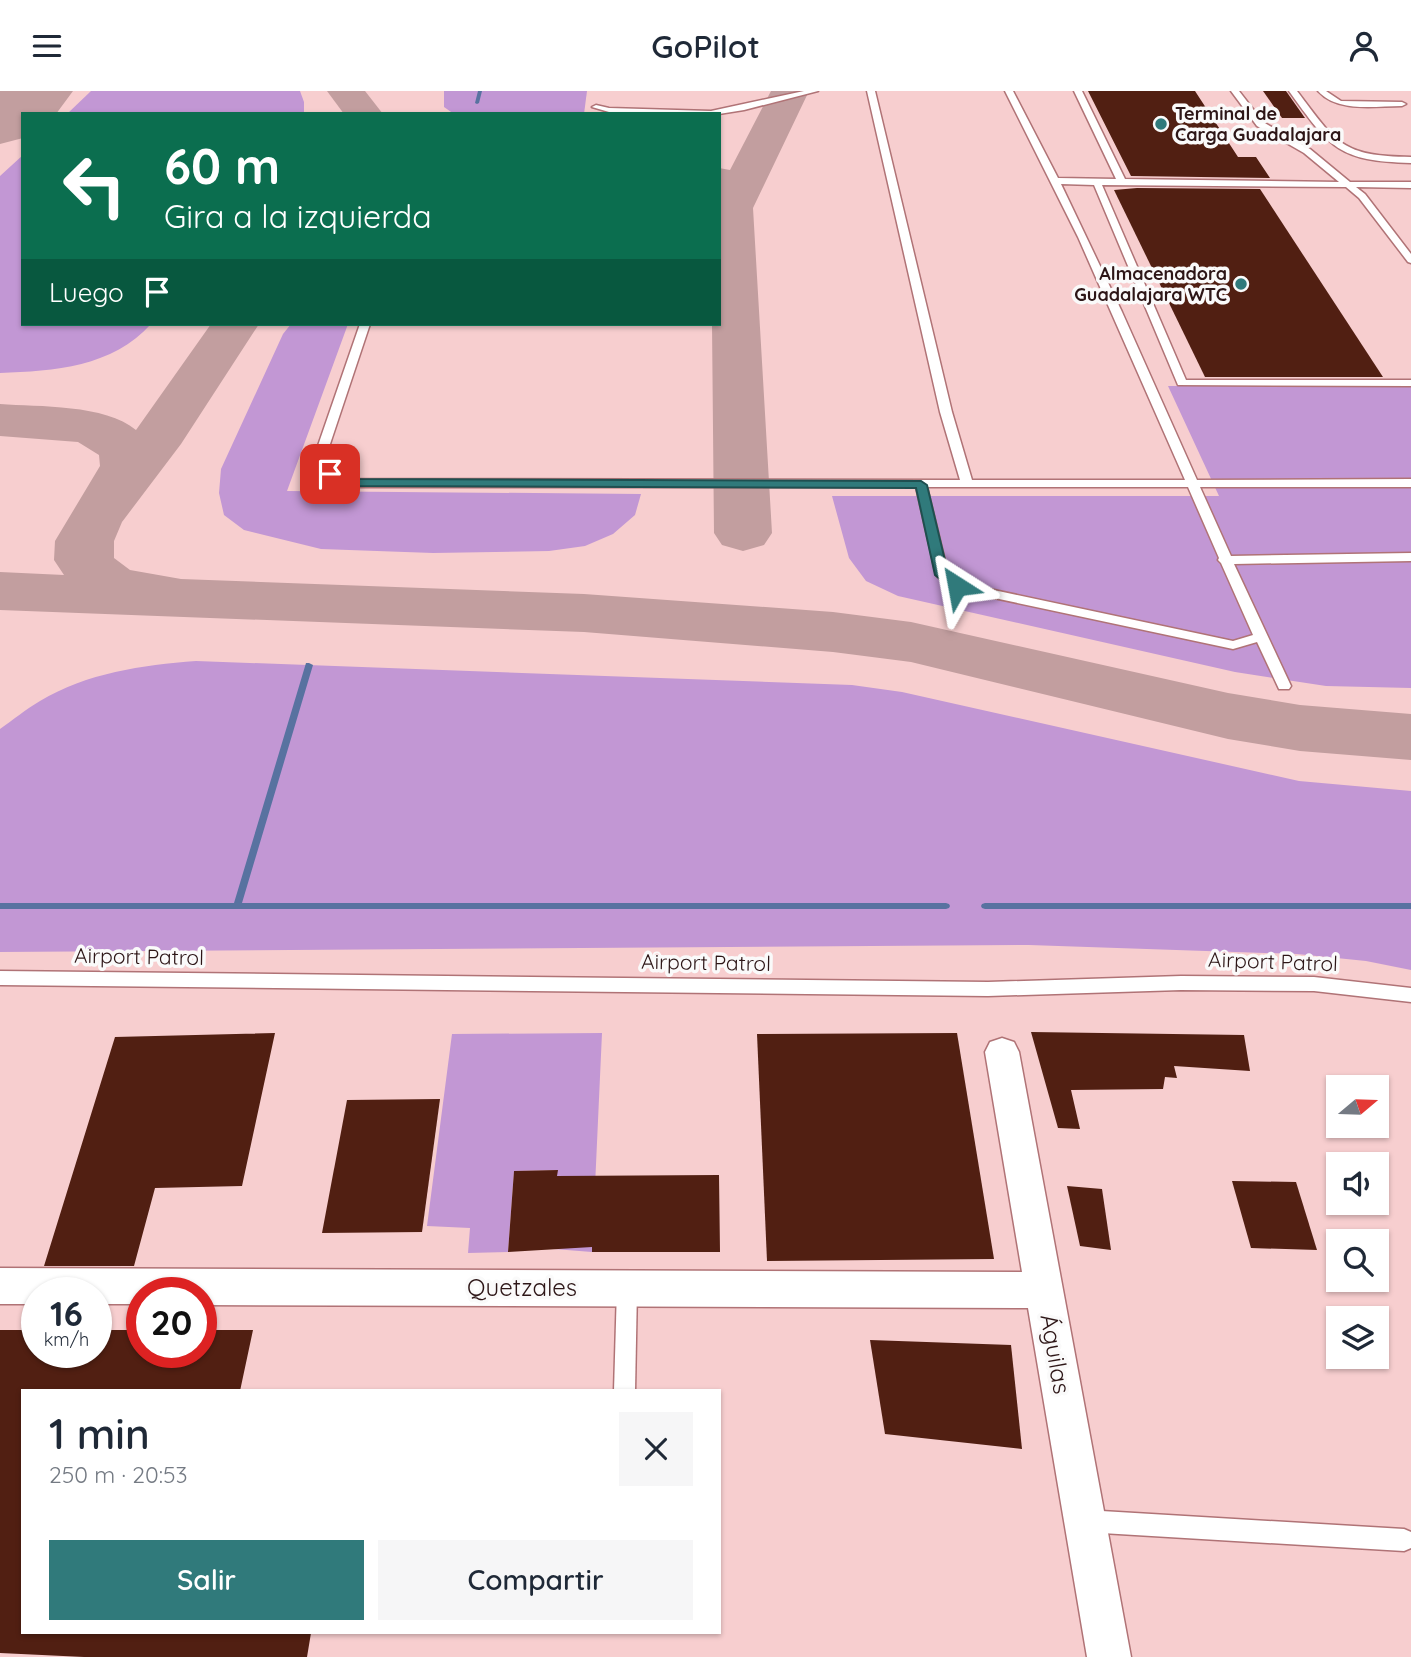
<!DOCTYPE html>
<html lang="es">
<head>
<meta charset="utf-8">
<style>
  :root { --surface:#fff; --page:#f6f6f7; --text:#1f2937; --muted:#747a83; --accent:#307a7b }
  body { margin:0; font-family:Quicksand,sans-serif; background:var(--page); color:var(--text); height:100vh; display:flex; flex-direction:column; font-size:26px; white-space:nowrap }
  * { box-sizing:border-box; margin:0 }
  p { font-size:23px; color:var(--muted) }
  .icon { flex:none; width:38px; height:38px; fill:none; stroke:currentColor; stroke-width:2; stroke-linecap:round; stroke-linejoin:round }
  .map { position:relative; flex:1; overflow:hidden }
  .drawer { position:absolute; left:21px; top:1298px; width:700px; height:245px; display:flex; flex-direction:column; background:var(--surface); border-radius:0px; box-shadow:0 2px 5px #0004 }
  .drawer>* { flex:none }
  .banner { position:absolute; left:21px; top:21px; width:700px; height:214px; border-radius:0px; box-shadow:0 2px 5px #0004; background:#0b6e4f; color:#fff; overflow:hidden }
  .needle { width:46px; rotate:71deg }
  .buttons { position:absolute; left:1326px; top:984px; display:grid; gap:14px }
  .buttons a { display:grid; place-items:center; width:63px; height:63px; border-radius:0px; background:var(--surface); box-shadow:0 2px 5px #0004; font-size:35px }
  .speed { position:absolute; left:21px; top:1186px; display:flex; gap:14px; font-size:35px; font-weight:700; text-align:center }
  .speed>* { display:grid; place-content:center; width:91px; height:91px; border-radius:50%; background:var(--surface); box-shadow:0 2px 5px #0004; line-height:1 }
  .speed small { font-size:18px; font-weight:400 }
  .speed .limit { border:10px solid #d22; background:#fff; color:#111 }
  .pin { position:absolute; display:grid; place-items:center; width:60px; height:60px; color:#fff; margin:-30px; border-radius:14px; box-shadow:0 4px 10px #0006 }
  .me { position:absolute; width:77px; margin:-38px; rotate:326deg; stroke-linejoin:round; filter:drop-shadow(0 0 5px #0008) }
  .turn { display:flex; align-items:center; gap:24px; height:147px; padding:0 28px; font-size:32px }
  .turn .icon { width:91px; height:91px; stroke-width:2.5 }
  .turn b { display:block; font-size:49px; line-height:60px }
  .then { display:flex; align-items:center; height:66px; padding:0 28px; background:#0003; gap:14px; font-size:26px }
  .round { display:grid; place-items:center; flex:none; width:74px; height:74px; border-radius:0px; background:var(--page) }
  .head { display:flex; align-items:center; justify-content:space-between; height:119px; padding:0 28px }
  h1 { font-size:42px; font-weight:600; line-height:52px }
  .primary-button { display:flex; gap:14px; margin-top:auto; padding:14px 28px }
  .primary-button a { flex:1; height:80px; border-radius:0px; background:var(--accent); color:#fff; font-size:28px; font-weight:600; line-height:80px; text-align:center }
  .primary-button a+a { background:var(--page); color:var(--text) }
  header { display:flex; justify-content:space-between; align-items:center; height:91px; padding:0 28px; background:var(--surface); font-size:32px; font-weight:600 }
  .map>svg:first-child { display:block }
  .green { fill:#c297d4 }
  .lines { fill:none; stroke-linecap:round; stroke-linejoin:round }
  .stream { fill:#5872a0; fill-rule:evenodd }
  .taxiway { fill:#c29e9f; fill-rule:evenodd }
  .runway { fill:#c29e9f; fill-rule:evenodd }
  .building { fill:#511f12 }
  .service-casing { stroke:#b07376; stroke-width:3 }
  .minor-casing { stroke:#b07376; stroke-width:3 }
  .service { fill:#fff; fill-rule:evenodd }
  .minor { fill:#fff; fill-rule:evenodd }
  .route { fill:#307a7b; stroke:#1f4f50; stroke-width:2 }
  .poi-dot { fill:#307a7b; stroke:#fafafa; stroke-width:2.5 }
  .labels { text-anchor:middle; stroke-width:7; stroke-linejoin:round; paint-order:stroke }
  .far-poi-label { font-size:18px; font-weight:bold; fill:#2d1617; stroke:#fafafa; text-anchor:start }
  .street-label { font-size:21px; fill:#2d1617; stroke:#fafafa }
  .near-street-label { font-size:24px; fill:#2d1617; stroke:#fafafa }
</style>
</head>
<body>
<header><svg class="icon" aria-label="menu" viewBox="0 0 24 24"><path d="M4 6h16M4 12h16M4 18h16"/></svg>GoPilot<svg class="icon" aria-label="person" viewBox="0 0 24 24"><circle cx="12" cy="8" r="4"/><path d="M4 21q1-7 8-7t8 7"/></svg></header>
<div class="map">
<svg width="1411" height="1566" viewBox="0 0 1411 1566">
  <rect width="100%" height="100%" fill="#f7cecf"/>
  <g class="green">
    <path d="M91,0H300L304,11V23H67Z"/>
    <path d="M444,0H587L584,23H454L444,16Z"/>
    <path d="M23,64V233H151C113,276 54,280 0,282V85Z"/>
    <path d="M291,233H348L287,400L641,403L635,424L613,443L585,455L549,460L433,462L321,458L244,439L224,424L219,402L221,378L283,243Z"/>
    <path d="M1168,295H1411V597L1326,595L1235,581L898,505L866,490L849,467L832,405H1219Z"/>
    <path d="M196,570L852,594L902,601L1299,690L1411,700V879L1366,870L1297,863L1029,854L0,861V638C13,629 26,618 40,610C87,582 142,574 196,570Z"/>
    <path d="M602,942L592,1161L554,1158L557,1079L514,1080L508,1161L468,1162L470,1137L427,1135L452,943Z"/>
  </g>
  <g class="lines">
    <g class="stream">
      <path d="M478,0H482L479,12L477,13L475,12Z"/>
      <path d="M306,572H309L313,574L242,812H946L949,813L950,815L949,817L946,818H0V812H234Z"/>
      <path d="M985,812H1411V818H985L982,817L981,815L982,813Z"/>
    </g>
    <g class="taxiway">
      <path d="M327,0H365L383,23H344Z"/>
      <path d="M771,0H809L753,117L772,442L764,454L743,460L722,454L714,442L712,233H719V77L730,79Z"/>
      <path d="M211,233H259L181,353L122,431L114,450V467L130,479L181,488L584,503L833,521L911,531L1228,602L1300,614L1411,623V669L1300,660L1228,648L911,571L833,561L584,541L0,519V481L64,484L54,469L55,450L100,375L99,364L78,351L0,345V313C39,316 105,313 136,339Z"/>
    </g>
    <path class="runway" d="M0,0H73L56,23H23V47L0,53Z"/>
  </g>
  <g class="building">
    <path d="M1088,0H1195L1238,66H1256L1270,87L1131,85Z"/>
    <path d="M1263,0H1286L1305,27H1282Z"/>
    <path d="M1137,97L1260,98L1383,286H1205L1114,99Z"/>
    <path d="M1031,941L1244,944L1250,980L1174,975L1177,987L1165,986L1163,998L1071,999L1080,1038L1058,1037Z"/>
    <path d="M275,942L242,1095L155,1097L134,1175H44L115,946Z"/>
    <path d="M957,942L994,1168L767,1170L757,943Z"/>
    <path d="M440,1008L422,1141L322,1142L347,1009Z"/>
    <path d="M558,1079L557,1085L719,1084L720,1161H592V1156L508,1161L514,1080Z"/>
    <path d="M1232,1090L1296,1091L1317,1159L1251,1157Z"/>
    <path d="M1067,1095L1102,1098L1111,1159L1080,1155Z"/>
    <path d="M0,1239H37V1262H96V1239H142V1262H201V1239H253L240,1300H23V1542H311L307,1566H84L0,1562Z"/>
    <path d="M870,1249L1011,1254L1022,1358L885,1343Z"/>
  </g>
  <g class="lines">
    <defs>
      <g id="service">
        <path d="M804,0H818L744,19L719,23L609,21L592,16L596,14L609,17L711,20Z"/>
        <path d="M867,0H875L952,321L972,389H1185L1078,146L1005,0H1013L1058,87L1116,88L1074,0H1082L1125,88L1339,91L1304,62L1257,35L1231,0H1239L1263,31L1310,58L1350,91H1411V97L1356,96L1365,103L1411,163V172L1408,171L1359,107L1346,96L1102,94L1186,289H1411V295L1178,294L1094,94L1061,93L1122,221L1197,389L1411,388V396H1200L1231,465L1411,462V470L1234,473L1291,595L1289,598H1279L1257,551L1233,558L952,498L936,484L916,396H352L326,385L312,372L360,233H370L324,371L334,381L354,388L960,389L940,321ZM927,396H1188L1219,467L1218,469L1221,472L1253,544L1233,550L961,492L948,482Z"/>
        <path d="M1289,0H1297C1337,53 1342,65 1411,66V72C1338,70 1330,57 1289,0Z"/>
        <path d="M1318,0H1326L1341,10L1402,11L1406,13L1402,15C1374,15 1338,22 1318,0Z"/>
        <path d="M0,880L988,891L1181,885L1314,886L1411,897V911L1314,900L1181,899L988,905L0,894Z"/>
        <path d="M627,1188L634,1190L637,1197L635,1300H614L617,1197L620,1190Z"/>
        <path d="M1085,1419L1404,1438L1411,1441V1457L1404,1460L1085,1441L1077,1438L1074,1430L1077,1422Z"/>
      </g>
      <path id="minor" d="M1002,947L1014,951L1019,961L1131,1566H1087L1028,1217L201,1214V1202H142V1213H96V1202H37V1213H0V1177L1022,1181L985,961L990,951Z"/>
    </defs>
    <use href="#service" class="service-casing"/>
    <use href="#minor" class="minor-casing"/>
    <use href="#service" class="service"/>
    <use href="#minor" class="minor"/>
  </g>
  <path class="route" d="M330,380L354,388L921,390L927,394L948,482L963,495L961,498H952L935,484L916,397L352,395L326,386V381Z"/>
  <g class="poi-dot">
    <circle cx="1161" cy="33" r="7"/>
    <circle cx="1241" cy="193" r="7"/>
  </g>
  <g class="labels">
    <g class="far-poi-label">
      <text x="1175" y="29">Terminal de<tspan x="1175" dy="21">Carga Guadalajara</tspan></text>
      <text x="1227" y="189" text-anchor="end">Almacenadora<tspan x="1227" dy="21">Guadalajara WTC</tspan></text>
    </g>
    <g class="street-label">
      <text transform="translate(139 866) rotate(1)" y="7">Airport Patrol</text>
      <text transform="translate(1273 871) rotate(2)" y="7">Airport Patrol</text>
      <text transform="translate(706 872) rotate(1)" y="7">Airport Patrol</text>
    </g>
    <g class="near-street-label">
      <text x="522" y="1205">Quetzales</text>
      <text transform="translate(1055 1263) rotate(80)" y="8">Águilas</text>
    </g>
  </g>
</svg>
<div class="buttons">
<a><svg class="needle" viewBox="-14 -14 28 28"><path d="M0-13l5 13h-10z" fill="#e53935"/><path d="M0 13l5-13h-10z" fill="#747a83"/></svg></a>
<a><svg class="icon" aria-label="sound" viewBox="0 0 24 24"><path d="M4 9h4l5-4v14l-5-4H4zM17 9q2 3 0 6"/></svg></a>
<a><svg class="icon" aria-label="search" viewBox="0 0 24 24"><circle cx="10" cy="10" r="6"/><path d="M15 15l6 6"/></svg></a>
<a><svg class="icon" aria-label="layers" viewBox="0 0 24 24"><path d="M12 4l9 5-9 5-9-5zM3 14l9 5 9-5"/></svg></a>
</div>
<div class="speed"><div>16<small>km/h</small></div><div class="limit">20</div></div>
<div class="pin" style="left:330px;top:383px;background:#d93025"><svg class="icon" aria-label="arrive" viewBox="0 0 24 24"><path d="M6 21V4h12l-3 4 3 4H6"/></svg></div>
<svg class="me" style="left:957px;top:495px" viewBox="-20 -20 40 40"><path d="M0-17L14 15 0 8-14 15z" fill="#307a7b" stroke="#fff" stroke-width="4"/></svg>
<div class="banner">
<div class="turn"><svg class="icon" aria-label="left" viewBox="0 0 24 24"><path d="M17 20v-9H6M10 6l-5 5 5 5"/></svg><div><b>60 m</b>Gira a la izquierda</div></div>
<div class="then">Luego<svg class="icon" aria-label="arrive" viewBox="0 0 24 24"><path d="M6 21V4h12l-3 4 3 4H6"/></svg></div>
</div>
<section class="drawer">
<div class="head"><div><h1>1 min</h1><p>250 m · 20:53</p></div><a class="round"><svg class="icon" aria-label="close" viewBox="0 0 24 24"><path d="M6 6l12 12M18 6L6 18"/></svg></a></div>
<div class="primary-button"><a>Salir</a><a>Compartir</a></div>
</section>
</div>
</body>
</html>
